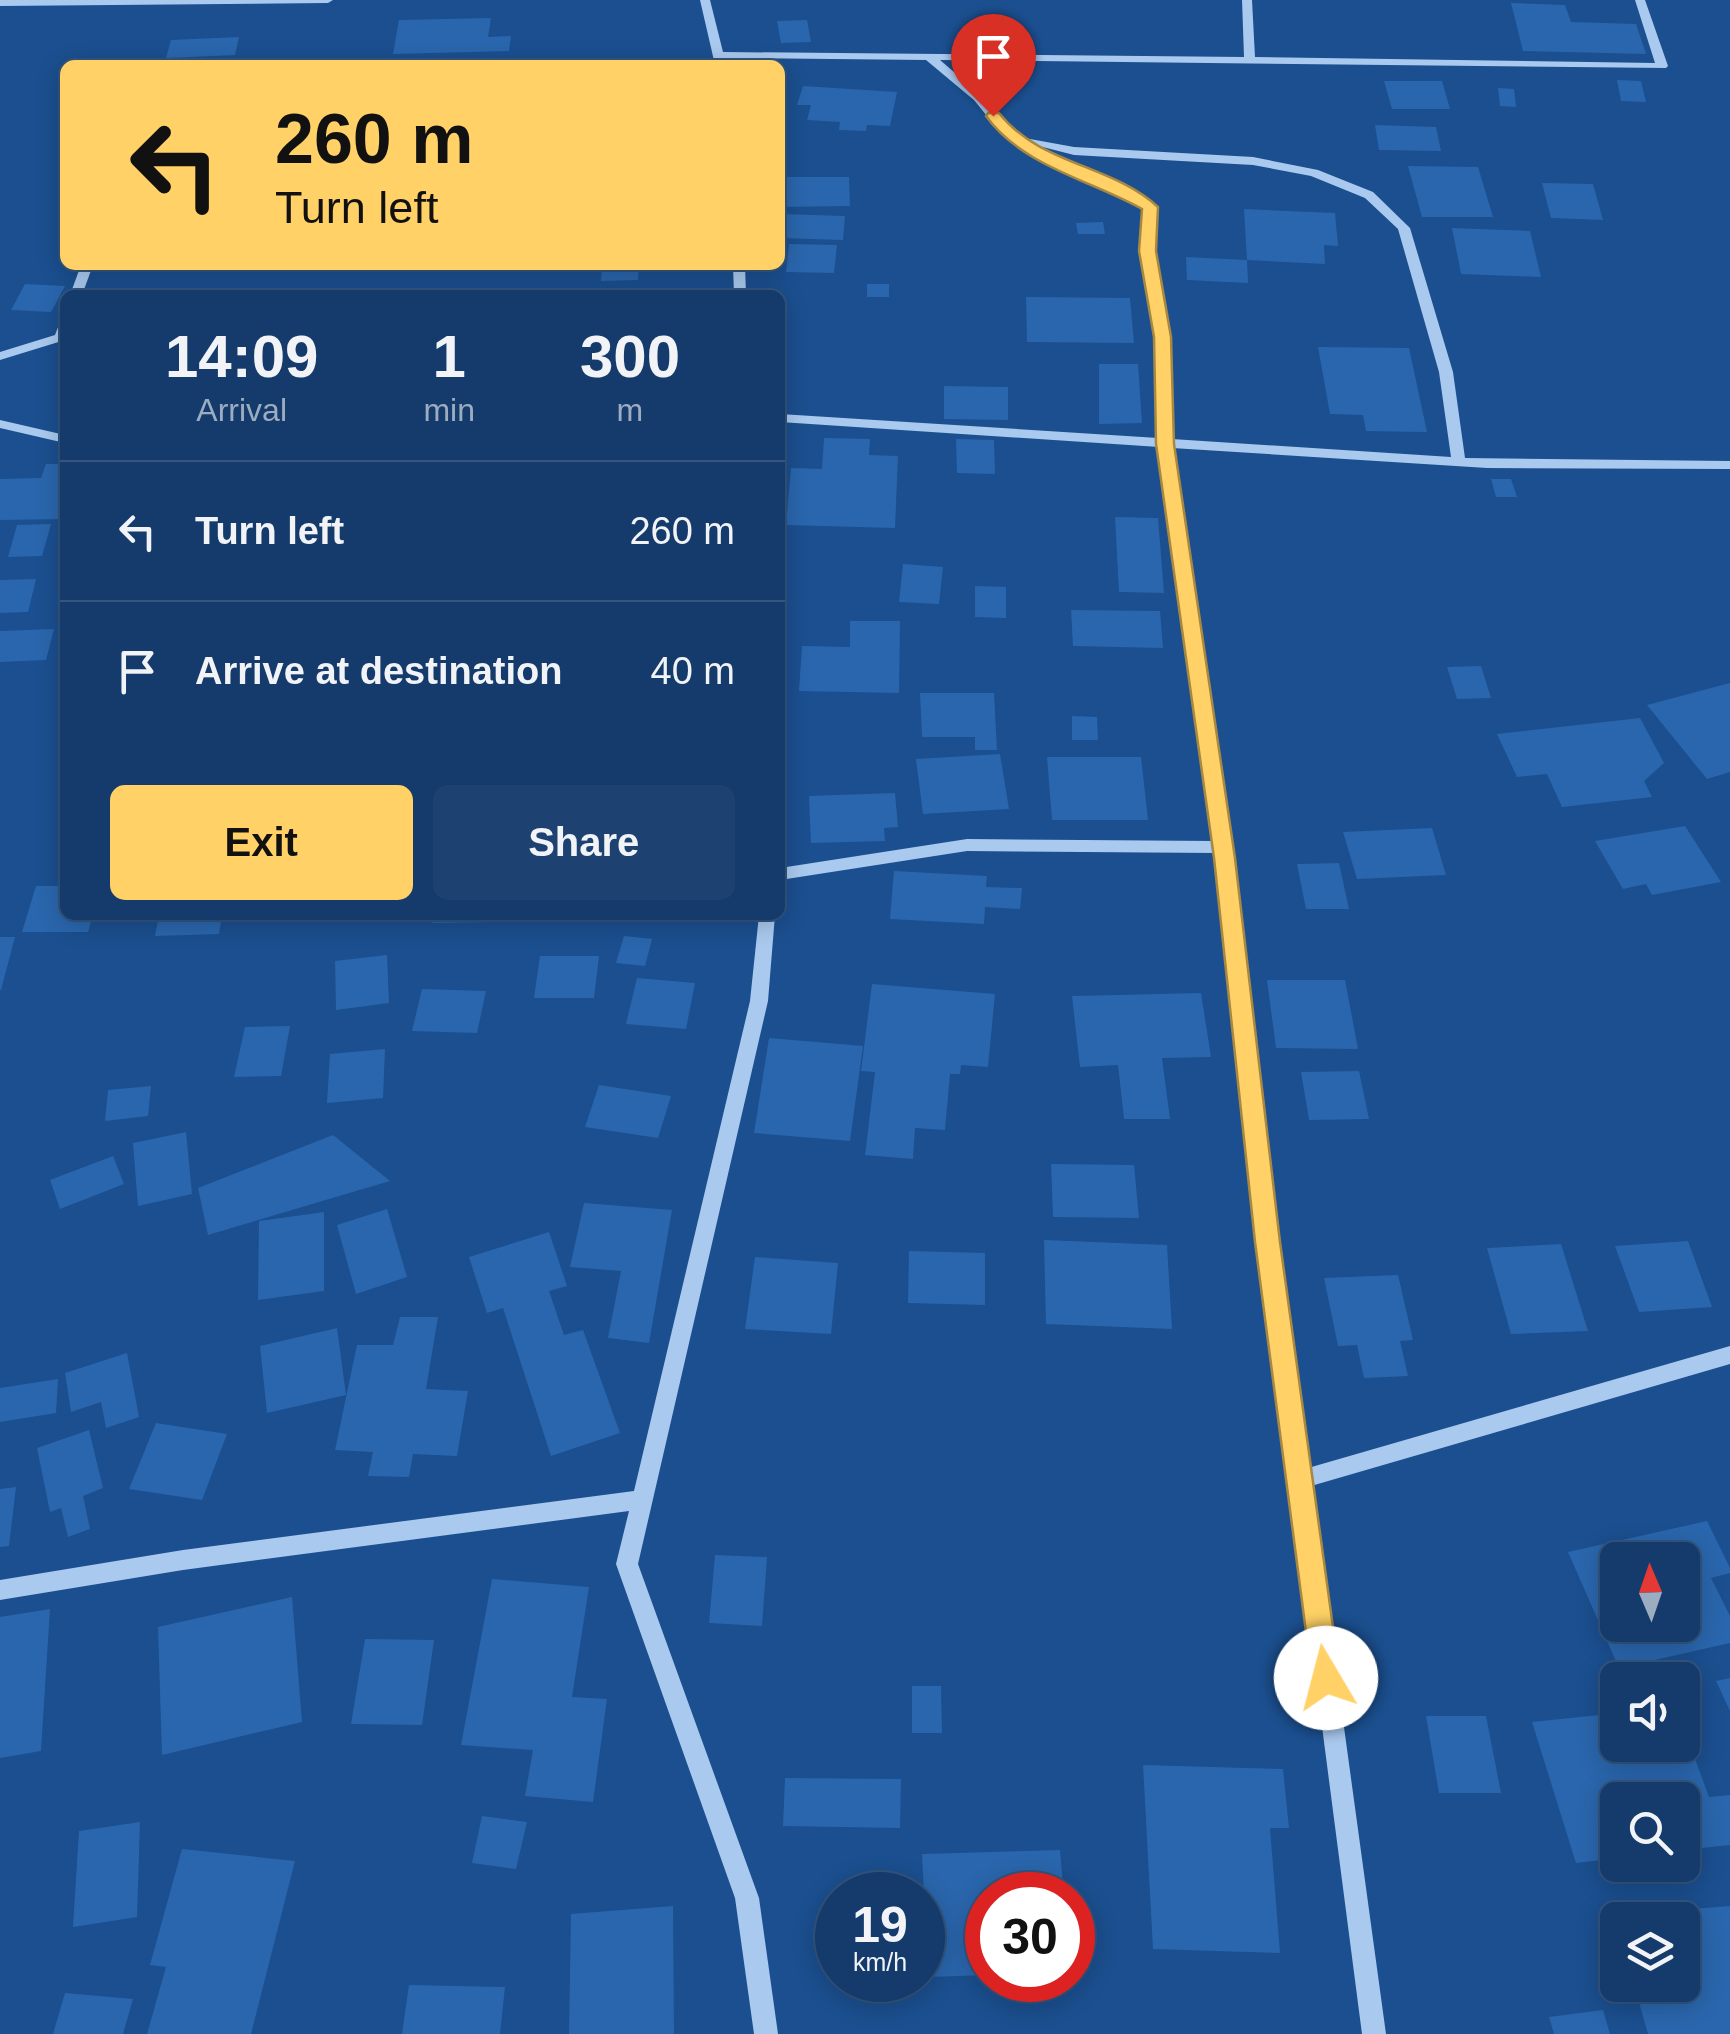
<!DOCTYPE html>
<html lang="en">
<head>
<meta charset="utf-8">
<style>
  :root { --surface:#143b6b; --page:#1d4271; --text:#f1f3f6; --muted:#9dadc1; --line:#33557e; --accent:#ffd166 }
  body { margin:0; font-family:Helvetica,sans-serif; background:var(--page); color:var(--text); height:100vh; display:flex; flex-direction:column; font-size:38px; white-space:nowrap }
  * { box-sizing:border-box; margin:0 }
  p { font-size:32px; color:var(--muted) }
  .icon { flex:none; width:55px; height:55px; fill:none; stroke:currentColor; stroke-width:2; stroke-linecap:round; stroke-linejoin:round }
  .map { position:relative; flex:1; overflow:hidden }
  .panel { position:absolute; left:60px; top:290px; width:725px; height:630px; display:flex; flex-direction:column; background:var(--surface); border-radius:15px; box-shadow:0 5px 25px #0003,0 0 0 2px var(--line) }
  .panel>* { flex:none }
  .top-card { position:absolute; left:60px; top:60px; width:725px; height:210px; border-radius:15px; box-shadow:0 5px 25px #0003,0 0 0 2px var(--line); background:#ffd166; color:#111; overflow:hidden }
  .needle { width:65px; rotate:358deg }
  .buttons { position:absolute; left:1600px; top:1542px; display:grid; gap:20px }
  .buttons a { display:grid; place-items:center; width:100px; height:100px; border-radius:15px; background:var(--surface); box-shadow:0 5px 25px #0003,0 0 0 2px var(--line); font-size:50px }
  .speed { position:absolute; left:815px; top:1872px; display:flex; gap:20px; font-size:50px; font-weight:700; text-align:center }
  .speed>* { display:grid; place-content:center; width:130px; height:130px; border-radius:50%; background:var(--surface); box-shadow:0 5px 25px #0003,0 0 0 2px var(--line); line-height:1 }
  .speed small { font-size:25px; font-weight:400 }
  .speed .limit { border:15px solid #d22; background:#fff; color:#111 }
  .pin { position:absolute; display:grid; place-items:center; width:85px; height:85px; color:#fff; margin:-102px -42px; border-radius:50% 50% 50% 0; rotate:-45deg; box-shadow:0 0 10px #0007 }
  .pin .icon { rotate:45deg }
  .me { position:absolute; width:110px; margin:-55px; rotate:352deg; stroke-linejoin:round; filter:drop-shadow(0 0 8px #0008) }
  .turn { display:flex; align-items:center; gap:35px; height:210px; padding:0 50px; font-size:45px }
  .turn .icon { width:130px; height:130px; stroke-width:2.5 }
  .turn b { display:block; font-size:70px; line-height:85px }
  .eta { display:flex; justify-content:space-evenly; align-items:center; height:170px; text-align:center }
  .eta b { font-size:60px; font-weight:700; line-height:70px }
  .button { display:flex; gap:20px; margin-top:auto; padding:20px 50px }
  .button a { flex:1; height:115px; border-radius:15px; background:var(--accent); color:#111; font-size:40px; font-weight:700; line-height:115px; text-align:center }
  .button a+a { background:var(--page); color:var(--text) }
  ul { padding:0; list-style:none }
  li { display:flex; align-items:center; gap:30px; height:140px; padding:0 50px; border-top:2px solid var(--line) }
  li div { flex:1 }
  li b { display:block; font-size:38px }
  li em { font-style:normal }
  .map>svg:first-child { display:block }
  .building { fill:#2a66ad; fill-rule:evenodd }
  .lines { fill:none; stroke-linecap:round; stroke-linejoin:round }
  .minor { fill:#a9c9ee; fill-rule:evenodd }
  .route { fill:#ffd166; stroke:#a68842; stroke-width:2.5 }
</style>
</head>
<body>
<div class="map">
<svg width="1730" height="2034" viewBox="0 0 1730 2034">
  <rect width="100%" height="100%" fill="#1b4f8f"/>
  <g class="building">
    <path d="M1511,3L1565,5L1571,22L1636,24L1646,54L1523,51Z"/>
    <path d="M491,18L488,37L511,36L509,51L393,54L399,20Z"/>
    <path d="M807,20L811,42L781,43L777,21Z"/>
    <path d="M239,37L235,55L166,58L171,40Z"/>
    <path d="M1617,80L1641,81L1646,102L1621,101Z"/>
    <path d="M1384,81H1442L1450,109H1392Z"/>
    <path d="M803,86L897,92L890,126L867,125L866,131L839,130L840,122L807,120L811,105H797Z"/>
    <path d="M1498,88L1514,89L1516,107L1500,106Z"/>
    <path d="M1375,125L1436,127L1441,151L1379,150Z"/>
    <path d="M1408,166L1478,167L1493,217H1422Z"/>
    <path d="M780,177H849L850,206L780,207Z"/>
    <path d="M1542,183L1593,184L1603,220L1551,218Z"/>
    <path d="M1244,209L1335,213L1338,246L1324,245L1325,264L1247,260L1248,283L1187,280L1186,257L1247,260Z"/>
    <path d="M780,214L845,216L843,240L780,238Z"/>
    <path d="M1103,222L1105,234H1078L1076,223Z"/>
    <path d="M1452,228L1530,231L1541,277L1461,274Z"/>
    <path d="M789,244L837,245L834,273L786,272Z"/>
    <path d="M602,265H639L638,280L601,281Z"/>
    <path d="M25,284L65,286L51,312L11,310Z"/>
    <rect x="867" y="284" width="22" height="13"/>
    <path d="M1026,297L1130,298L1134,343L1027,342Z"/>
    <path d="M1318,347L1409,348L1427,432L1366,431L1363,415L1330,414Z"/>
    <path d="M1099,364H1138L1142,423L1099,424Z"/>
    <path d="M944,386L1008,387V420L944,419Z"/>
    <path d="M824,438L870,439L869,455L898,456L895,528L786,525L791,468L822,469Z"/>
    <path d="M956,439L994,440L995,474L957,473Z"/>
    <path d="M46,464H65V519L0,520V479L41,478Z"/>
    <path d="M1491,479H1511L1517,497H1496Z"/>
    <path d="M1115,517L1158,518L1164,593L1119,592Z"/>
    <path d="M51,524L42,556L8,557L17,525Z"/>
    <path d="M903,564L943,567L939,604L899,602Z"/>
    <path d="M36,579L28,612L0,613V580Z"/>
    <path d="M975,586L1006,587V618L975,617Z"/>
    <path d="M1071,610L1160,611L1163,648L1073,646Z"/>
    <path d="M850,621H900L899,693L799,691L802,646L850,647Z"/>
    <path d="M54,629L46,660L0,662V631Z"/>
    <path d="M1481,666L1491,698L1457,699L1447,667Z"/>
    <path d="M1730,683V772L1707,779L1647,705Z"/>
    <path d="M920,693H994L997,750H975V737H922Z"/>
    <path d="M1072,716L1097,717L1098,740H1072Z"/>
    <path d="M1640,718L1664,763L1644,781L1652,797L1562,807L1547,774L1517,777L1497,734Z"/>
    <path d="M1000,754L1009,809L923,814L916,759Z"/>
    <path d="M1047,757H1141L1148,820H1052Z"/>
    <path d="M895,793L898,827L884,828L885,841L811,843L809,796Z"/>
    <path d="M1685,826L1721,882L1652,895L1646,884L1623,889L1595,841Z"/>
    <path d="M1432,828L1446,875L1357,879L1343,832Z"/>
    <path d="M1339,863L1349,909H1306L1297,864Z"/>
    <path d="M894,871L987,876L986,887L1022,888L1020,909L985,907L984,924L890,919Z"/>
    <path d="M36,886H65V915H93L88,932H22Z"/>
    <path d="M159,915H222L219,934L155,936Z"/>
    <path d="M273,915H365V918L272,922Z"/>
    <path d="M433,915H495L494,922L432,923Z"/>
    <path d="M624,936L652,939L645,966L616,963Z"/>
    <path d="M0,937H15L1,990H0Z"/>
    <path d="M387,955L389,1003L336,1010L335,961Z"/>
    <path d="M540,956H599L594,998H534Z"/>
    <path d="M637,978L695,983L686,1029L626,1024Z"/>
    <path d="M1267,980H1345L1358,1049L1276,1048Z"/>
    <path d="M872,984L995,994L988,1067L961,1065L960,1074H950L945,1130L915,1128L913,1159L865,1155L875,1072L861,1071Z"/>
    <path d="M422,989L486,991L477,1033L412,1031Z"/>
    <path d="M1201,993L1211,1057L1162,1058L1170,1119H1124L1118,1065L1080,1067L1072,996Z"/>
    <path d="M290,1026L281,1076L234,1077L245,1027Z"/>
    <path d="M769,1038L863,1046L850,1141L754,1133Z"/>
    <path d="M385,1049L383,1098L327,1103L330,1054Z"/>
    <path d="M1359,1071L1369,1119L1309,1120L1301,1072Z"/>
    <path d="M599,1085L671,1096L658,1138L585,1127Z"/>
    <path d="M151,1086L148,1116L105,1121L108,1090Z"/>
    <path d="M186,1132L192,1194L138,1206L133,1143Z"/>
    <path d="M333,1135L390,1181L208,1235L198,1188Z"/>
    <path d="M113,1156L124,1184L60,1209L50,1180Z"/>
    <path d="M1051,1164L1134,1165L1139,1218L1053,1217Z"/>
    <path d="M584,1203L672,1210L649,1343L608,1338L621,1271L570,1267Z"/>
    <path d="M387,1209L407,1277L356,1294L337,1225Z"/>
    <path d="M324,1212V1291L258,1300L259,1221Z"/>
    <path d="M549,1232L567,1286L549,1291L564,1335L583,1330L620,1433L551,1456L503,1308L487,1313L469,1257Z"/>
    <path d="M1044,1240L1167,1245L1172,1329L1046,1324Z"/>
    <path d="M1688,1241L1712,1307L1639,1312L1615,1246Z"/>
    <path d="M1561,1244L1588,1331L1511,1334L1487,1248Z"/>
    <path d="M909,1251L985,1253V1305L908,1303Z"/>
    <path d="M755,1257L838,1263L831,1334L745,1329Z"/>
    <path d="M1398,1275L1413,1340L1400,1341L1408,1376L1364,1378L1357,1345L1338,1346L1324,1278Z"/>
    <path d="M400,1317H438L426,1389L468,1391L457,1456L413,1454L409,1477L368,1476L373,1452L335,1450L357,1345H393Z"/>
    <path d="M337,1328L346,1395L267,1413L260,1346Z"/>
    <path d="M127,1353L139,1417L106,1428L101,1402L71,1412L65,1373Z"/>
    <path d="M58,1379L56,1413L0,1422V1388Z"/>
    <path d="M156,1423L227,1434L202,1500L129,1489Z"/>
    <path d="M89,1430L103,1488L83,1496L90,1529L68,1537L61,1508L50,1512L37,1448Z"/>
    <path d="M16,1487L9,1546L0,1547V1489Z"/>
    <path d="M1707,1521L1730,1568V1573L1711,1578L1730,1616V1643L1619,1668L1568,1552ZM1618,1560H1682V1625H1618Z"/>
    <path d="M715,1555L767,1557L762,1626L709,1623Z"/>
    <path d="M492,1579L589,1587L572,1697L607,1699L593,1802L525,1796L533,1750L461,1745Z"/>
    <path d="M292,1597L302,1722L162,1755L158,1627Z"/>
    <path d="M50,1609L41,1751L0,1758V1617Z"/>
    <path d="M365,1639L434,1640L422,1725L351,1724Z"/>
    <path d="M1730,1678V1711L1716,1681Z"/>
    <path d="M912,1686H941L942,1733H912Z"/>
    <path d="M1618,1713V1745H1682L1683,1726L1709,1797L1730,1795V1845L1682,1850V1800H1618V1858L1576,1863L1532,1722Z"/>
    <path d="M1426,1716H1486L1501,1793H1439Z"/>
    <path d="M1143,1765L1283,1769L1289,1828H1270L1280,1953L1153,1949Z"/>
    <path d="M785,1778L901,1779L900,1828L783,1826Z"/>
    <path d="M482,1816L527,1822L516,1869L472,1863Z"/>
    <path d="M140,1822L137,1917L73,1927L79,1831Z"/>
    <path d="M182,1849L295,1861L251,2034H147L166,1967L150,1965Z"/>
    <path d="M1060,1850L1064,1895H988V1975L928,1977L922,1854Z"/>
    <path d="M673,1906L674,2034H569L571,1914Z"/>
    <path d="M1730,1906V2034H1648L1634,1985H1682V1920H1616L1615,1915Z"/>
    <path d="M409,1985L505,1987L500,2034H402Z"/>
    <path d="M65,1993L133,1999L123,2034H53Z"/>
    <path d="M1603,2010L1610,2034H1554L1549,2017Z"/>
  </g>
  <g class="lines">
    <g class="minor">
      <path d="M0,0H333L328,3L0,6Z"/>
      <path d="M700,0H710L723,52L1244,57L1242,0H1252L1255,57L1655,63L1635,0H1645L1668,66L1666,68L940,60L982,96L1019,137L1074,147L1253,157L1318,170L1373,192L1410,228L1453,372L1465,458L1730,461V469L1487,468L1172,448L1233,859L1277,1242L1308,1468L1730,1346V1364L1311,1486L1386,2034H1362L1259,1242L1216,853L967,851L780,880V868L967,839L1214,841L1159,447L780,422V414L1158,438L1156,337L1142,251L1144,209L1099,184L1040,161L1004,137L974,100L926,60L725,58L727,65H715ZM1031,144L1074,155L1253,165L1311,176L1365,198L1398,229L1439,372L1451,457L1172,439L1170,337L1154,251L1156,207C1119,177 1070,169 1031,144Z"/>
      <path d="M81,265H93L82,295H70Z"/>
      <path d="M733,265H745L746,295H734Z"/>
      <path d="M65,321V340L0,360V352L55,335L60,322Z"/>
      <path d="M0,420L65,435V443L0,428Z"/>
      <path d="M759,915H775L768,1001L638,1564L759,1898L778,2034H754L735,1898L616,1564L629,1511L183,1570L0,1600V1580L183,1550L634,1491L750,1001Z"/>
    </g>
  </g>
  <path class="route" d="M988,113H999C1040,165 1111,164 1158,207L1156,251L1171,337L1174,444L1235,858L1280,1242L1340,1678L1336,1688L1326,1692L1316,1688L1312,1678L1255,1242L1214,858L1156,444L1154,337L1139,251L1142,209C1090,180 1022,166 986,116Z"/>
</svg>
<div class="buttons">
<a><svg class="needle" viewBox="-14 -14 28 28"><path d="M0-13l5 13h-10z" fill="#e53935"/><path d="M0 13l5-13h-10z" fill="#9dadc1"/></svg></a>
<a><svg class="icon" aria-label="sound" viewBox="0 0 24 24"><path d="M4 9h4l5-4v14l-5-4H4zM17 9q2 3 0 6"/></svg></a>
<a><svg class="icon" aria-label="search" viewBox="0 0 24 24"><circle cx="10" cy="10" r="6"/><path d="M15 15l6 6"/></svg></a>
<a><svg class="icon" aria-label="layers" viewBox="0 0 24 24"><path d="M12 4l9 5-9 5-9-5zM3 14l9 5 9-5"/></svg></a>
</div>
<div class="speed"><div>19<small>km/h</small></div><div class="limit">30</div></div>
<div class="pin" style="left:993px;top:116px;background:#d93025"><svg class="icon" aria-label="arrive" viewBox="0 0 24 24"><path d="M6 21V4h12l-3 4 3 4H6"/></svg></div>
<svg class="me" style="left:1326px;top:1678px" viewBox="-20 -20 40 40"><circle r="19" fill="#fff"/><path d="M0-13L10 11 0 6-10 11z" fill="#ffd166"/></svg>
<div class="top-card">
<div class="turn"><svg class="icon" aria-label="left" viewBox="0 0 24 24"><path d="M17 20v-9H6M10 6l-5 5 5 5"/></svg><div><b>260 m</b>Turn left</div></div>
</div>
<section class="panel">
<div class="eta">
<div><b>14:09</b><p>Arrival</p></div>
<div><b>1</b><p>min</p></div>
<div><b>300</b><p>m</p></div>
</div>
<ul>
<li><svg class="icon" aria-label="left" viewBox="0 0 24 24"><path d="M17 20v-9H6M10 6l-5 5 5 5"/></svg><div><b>Turn left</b></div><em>260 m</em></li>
<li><svg class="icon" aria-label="arrive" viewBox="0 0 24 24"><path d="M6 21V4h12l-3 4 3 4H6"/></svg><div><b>Arrive at destination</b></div><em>40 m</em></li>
</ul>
<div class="button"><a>Exit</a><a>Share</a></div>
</section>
</div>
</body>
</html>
